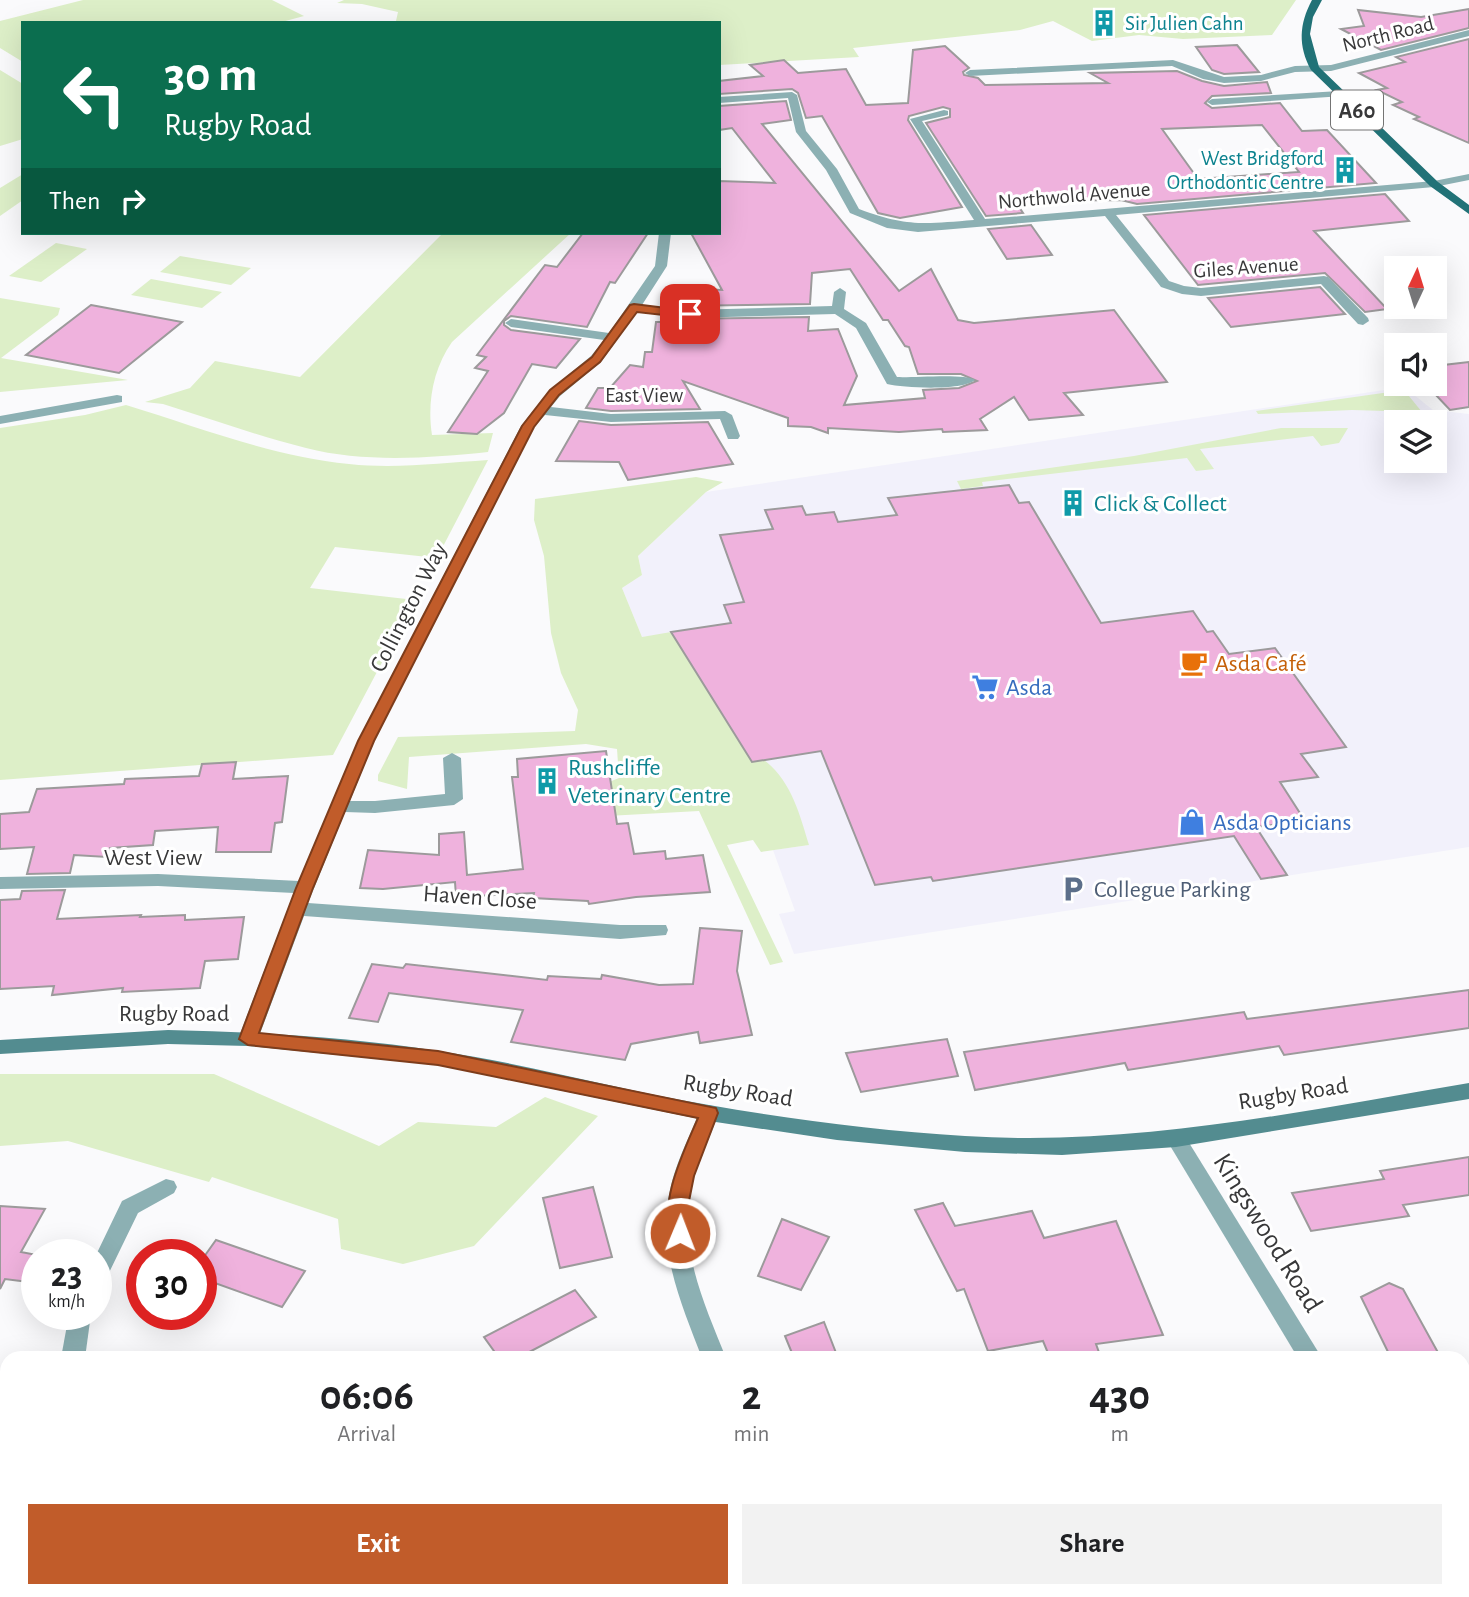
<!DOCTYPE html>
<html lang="en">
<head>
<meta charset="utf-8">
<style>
  :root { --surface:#fff; --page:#f2f2f2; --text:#202124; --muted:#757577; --accent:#c15c2a }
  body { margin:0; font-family:"Alegreya Sans",sans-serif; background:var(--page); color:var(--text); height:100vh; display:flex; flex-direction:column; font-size:26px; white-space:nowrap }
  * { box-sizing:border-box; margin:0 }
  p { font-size:23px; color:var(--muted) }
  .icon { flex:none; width:38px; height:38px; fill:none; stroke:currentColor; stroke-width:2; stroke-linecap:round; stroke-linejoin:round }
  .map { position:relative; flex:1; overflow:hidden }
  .details { position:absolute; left:0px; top:1351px; width:1470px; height:247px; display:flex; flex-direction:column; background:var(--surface); border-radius:21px 21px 0 0; box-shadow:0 7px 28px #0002 }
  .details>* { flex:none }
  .hud { position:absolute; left:21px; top:21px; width:700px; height:214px; border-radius:0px; box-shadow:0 7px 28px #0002; background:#0b6e4f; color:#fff; overflow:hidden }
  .needle { width:46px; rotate:4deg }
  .controls { position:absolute; left:1384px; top:256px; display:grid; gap:14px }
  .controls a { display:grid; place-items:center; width:63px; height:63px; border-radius:0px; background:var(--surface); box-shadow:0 7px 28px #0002; font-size:35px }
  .speed { position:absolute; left:21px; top:1239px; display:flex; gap:14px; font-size:35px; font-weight:700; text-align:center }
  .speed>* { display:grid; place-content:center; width:91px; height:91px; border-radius:50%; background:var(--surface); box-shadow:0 7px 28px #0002; line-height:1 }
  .speed small { font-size:18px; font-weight:400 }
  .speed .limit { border:10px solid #d22; background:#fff; color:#111 }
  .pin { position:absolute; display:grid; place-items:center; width:60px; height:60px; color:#fff; margin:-30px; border-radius:14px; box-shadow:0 4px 10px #0006 }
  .me { position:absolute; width:77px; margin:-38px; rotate:1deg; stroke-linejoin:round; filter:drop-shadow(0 0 5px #0008) }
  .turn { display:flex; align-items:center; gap:24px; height:147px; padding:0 28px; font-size:32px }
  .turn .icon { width:91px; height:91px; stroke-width:2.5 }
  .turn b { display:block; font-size:49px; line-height:60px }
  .then { display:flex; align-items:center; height:66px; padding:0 28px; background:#0003; gap:14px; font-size:26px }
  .eta { display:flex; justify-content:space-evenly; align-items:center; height:119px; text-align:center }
  .eta b { font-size:42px; font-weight:600; line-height:49px }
  .button { display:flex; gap:14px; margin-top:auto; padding:14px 28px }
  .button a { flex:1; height:80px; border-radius:0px; background:var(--accent); color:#fff; font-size:28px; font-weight:600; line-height:80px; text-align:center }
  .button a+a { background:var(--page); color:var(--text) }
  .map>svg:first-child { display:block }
  .built { fill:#f2f1fb; fill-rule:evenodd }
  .green { fill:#ddefc8 }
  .building { fill:#efb2dd; stroke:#9c9a9b; stroke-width:2; fill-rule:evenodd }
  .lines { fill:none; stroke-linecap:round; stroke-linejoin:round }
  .street { fill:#8cb0b3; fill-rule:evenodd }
  .secondary { fill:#538c90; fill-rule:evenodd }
  .primary { fill:#217277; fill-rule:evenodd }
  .route { fill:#c15c2a; stroke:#7d3c1b; stroke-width:2 }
  .labels { text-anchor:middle; stroke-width:6; stroke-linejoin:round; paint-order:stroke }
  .far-culture-label { font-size:21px; fill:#0d838f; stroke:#fff; text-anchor:start }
  .far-street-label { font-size:21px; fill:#383839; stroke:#fff }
  .shield { fill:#fff; stroke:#747474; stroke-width:2 }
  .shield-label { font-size:23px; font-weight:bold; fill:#383839 }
  .culture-label { font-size:24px; fill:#0d838f; stroke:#fff; text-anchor:start }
  .street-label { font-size:24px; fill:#383839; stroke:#fff }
  .food-label { font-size:24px; fill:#c56008; stroke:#fff; text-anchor:start }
  .shop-label { font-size:24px; fill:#366cbe; stroke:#fff; text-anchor:start }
  .service-label { font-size:24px; fill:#4e5e75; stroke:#fff; text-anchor:start }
  .near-street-label { font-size:28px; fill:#383839; stroke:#fff }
</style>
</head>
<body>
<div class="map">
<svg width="1469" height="1597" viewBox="0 0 1469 1597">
  <rect width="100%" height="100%" fill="#fafafc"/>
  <path class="built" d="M1404,387L1433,410L1469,414V847L794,954L779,914L795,911L773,850L809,845L752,762L672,633L642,637L622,588L642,575L638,556L706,492ZM1396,422H1435V460H1396Z"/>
  <g class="green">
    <path d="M83,0H272L304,16L278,23H23V62L0,48V21Z"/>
    <path d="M344,0H1296L1272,35L1183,39L1139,35L1092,41L1053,21L1020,30L853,48L859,57L719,65V23H418L396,21L398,12L362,4L337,3Z"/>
    <path d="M0,70L23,84V139L0,146Z"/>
    <path d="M23,174V200L0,216V188Z"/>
    <path d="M443,233H571L452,342C433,369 427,403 432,435L493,433L488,452C430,458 364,463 306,448C258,436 211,419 163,404L145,402L190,388L215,361L300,377Z"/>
    <path d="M56,243L87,249L41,282L9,276Z"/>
    <path d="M180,256L251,268L231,285L160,272Z"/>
    <path d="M151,279L222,292L202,308L131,295Z"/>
    <path d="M0,298L60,308L58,315L1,358L128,380L0,392Z"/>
    <path d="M1404,390L1422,412L1352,410L1258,414L1256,411Z"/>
    <path d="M126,405C198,427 274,457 349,464C395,469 442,463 488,460L437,558L335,547L310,588L415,600L333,755L0,780V428L85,415Z"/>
    <path d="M1281,428H1348L1339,443L1321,446L1313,436L1200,449L1214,469L1196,471L1187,458L982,482L983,486L961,489L957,481L1134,456Z"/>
    <path d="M696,477L723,482L706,492L638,556L642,575L622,588L642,637L671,632L752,762L764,760C791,780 800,815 809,845L761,852L753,840L727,845L783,962L770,965L699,811L607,816L604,784L619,778L617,749L586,744L409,757L407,789L378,781V775L398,737L575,731L578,710L561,673L551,633L544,556L534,520L535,499Z"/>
    <path d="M0,1074H214L379,1146L418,1122L496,1127L545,1097L598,1116L474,1246L403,1264L341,1249L338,1219L212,1177L209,1182L68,1141L0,1146Z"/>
  </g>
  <g class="building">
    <path d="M1469,9V28L1381,50L1341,29L1364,26L1358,10L1421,17Z"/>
    <path d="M1469,39V143L1414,119L1419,117L1393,105L1402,102L1377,90L1387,88L1359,73L1405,62L1396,57Z"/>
    <path d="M1237,45L1259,72L1224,74L1212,70L1196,47Z"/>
    <path d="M945,46L969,68L963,72L964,75L978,78L985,85L1108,83L1090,73L1177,71L1202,81L1224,86L1267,82L1271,93L1212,96L1205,103L1212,108L1280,103L1302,131L1327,130L1376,183L1137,204L1121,200L1032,201L1033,204H1017L1023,213L986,216L926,123L950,117V109L943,107L909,116L908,120L962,207L900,218L878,213L822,116L806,118L798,93L792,89L719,94V81L763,76L750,65L784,60L798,73L846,69L866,105L908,103L913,50ZM1262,125L1299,172L1198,179L1162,129Z"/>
    <path d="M786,101L791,120L762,124L899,291L931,269L958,320L974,323L1114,310L1167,382L1064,393L1083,415L1029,420L1014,397L980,419L987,430L943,432L942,429L899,432L828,428V433L811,427L788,426V418L683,381L700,409L611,411L586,408L598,388H610L630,365L643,367L645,352H652L656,322H676V319L809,317L808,331L838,329L857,376L844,405L925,398L923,390L959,388L977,381L961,374H918L909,347L905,346L888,320H883L850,269L812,273L810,304L679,306L683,288L722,290L691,233H719V181L775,183L732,128L719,130V106Z"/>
    <path d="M1385,194L1409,221L1314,231L1387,309L1365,312L1325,273L1198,285L1144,215Z"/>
    <path d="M1031,225L1052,255L1007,259L988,229Z"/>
    <path d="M583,233H648L615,283L610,282L587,327L511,316L504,321V325L511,330L580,339L556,368L532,364L504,413L477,434L448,432L488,371L475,368L486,357L477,355L545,265L557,267Z"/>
    <path d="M1320,287L1345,314L1231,327L1208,298Z"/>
    <path d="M91,305L139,314L182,322L119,373L26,355Z"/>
    <path d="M1469,362V407L1450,410L1435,394V366Z"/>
    <path d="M579,421L611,425L708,422L733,464L628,480L619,462L556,461Z"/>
    <path d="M1009,485L1019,503L1029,502L1101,623L1193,611L1207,632L1213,631L1229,654L1275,648L1346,747L1301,754L1318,777L1280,782L1305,821L1256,827L1287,875L1261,879L1234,836L933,881L931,877L875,885L821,751L752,762L671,632L731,623L724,605L744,602L720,535L773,529L765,510L802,506L806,515L834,512L838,522L897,515L888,498Z"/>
    <path d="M606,751L617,824L628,823L634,854L665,851L666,859L703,855L710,892L636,897L589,904L588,901L533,898L534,893L456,897L455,882L383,889L360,888L368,850L439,855V834L464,832L467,875L523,869L512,777H518L517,759Z"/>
    <path d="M236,762L233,779L288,776L282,822L275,823L271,852H216L218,827L155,831L153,845L110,848L107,857L74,855L70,873L27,874L34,847L0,849V814L29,812L37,789L124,784L125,779L199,776L202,764Z"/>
    <path d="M65,890L57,919L141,915L140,917L185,915V920L244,917L238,959L205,961L200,988L122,992L123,988L52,995L54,986L0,989V900L20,899L22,891Z"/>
    <path d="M700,928L742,931L737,971L752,1035L700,1043L698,1032L631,1044L625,1060L511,1042L523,1010L389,993L378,1022L349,1018L372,964L403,968L406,964L547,980L548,976L601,979L602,975L659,985L693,984Z"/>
    <path d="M1469,990V1028L1284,1055L1279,1046L1128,1070L1125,1063L975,1090L964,1052L1244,1012L1247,1019Z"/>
    <path d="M947,1039L958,1076L861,1092L846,1053Z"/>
    <path d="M1469,1157V1195L1403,1205L1409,1216L1311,1231L1292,1193L1384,1179L1380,1171Z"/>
    <path d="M593,1187L612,1257L560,1268L543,1198Z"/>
    <path d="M943,1203L955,1226L1032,1211L1044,1238L1116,1221L1163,1335L1096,1344L1101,1358H1050L1043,1341L988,1351L964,1289L957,1291L915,1210Z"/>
    <path d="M0,1206L45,1209L21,1252L37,1255V1283L5,1279L0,1289Z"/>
    <path d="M782,1219L829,1237L801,1290L758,1276Z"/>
    <path d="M216,1240L305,1271L282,1307L201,1278V1261Z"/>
    <path d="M1389,1283L1403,1289L1441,1358H1391L1361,1297Z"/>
    <path d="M575,1290L596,1317L518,1358H499L484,1337Z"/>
    <path d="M824,1322L838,1358H794L785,1336Z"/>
  </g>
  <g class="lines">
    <g class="street">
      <path d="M1469,30V36L1331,71L1295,72L1261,81L1224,83L1203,79L1172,66L970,76L965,73L970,70L1173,60L1224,77L1261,75L1295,66L1331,65Z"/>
      <path d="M1339,91L1343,92V96L1212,105L1207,102L1212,99Z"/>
      <path d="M792,92L797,95L806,131L837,169L859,209C907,227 924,224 974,220L910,119L944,110L948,111V115L922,121L985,219L1434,181L1469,174V180L1434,187L1116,215L1169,281L1184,286L1201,288L1324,276L1328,277L1368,318L1369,321L1363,325L1358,324L1321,284L1201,296L1182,294L1161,287L1105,216L918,232L887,228L850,213L826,170L796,132L788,98L719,103V97Z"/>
      <path d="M659,233H671L667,266L642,305L689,310L832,306L834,292L840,288L846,292L844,309L866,323L897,377C912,378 966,373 975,380C962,391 905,388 887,384L856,328L835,314L689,318L637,312L601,362L560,396L551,407L611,414L725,411L732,415L740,436L738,439H728L720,419L611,422L545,415L534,427L374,741L350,801H375L445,794L443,758L452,753L461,758L463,799L454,805L375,813L345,812L308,903L620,925H666L668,930L666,935L620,939L304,916L258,1039L255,1044H241L238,1039L294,893L158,886L0,889V877L158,874L299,881L358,741L521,426L550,390L591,356L604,340L511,327L505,323L511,319L609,333L655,266Z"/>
      <path d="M117,395L122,396V402L0,424V416Z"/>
      <path d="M709,1105L716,1107L719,1113C709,1140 695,1166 690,1195C679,1250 706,1308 726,1358H702C683,1308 657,1250 669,1195C674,1166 688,1140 699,1113L702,1107Z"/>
      <path d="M1176,1131L1183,1133L1322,1358H1298L1166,1139L1169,1133Z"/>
      <path d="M166,1179L174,1181L177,1187L174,1193L138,1213L104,1283L96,1286V1255L122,1201Z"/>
      <path d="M69,1314H91L85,1358H61Z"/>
      <path d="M7,1496V1518L0,1519V1497Z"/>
      <path d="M1463,1583L1469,1597H1444L1441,1591H1463Z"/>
      <path d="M793,1591H819L821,1597H795Z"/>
    </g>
    <path class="secondary" d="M168,1030C258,1032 349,1037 438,1051C529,1064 619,1090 709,1105C794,1120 880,1131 965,1136C1135,1147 1302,1111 1469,1083V1099L1176,1147L1062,1155L965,1152L837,1140L709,1121L438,1065L248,1046L168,1044L0,1054V1040Z"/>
    <path class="primary" d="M1312,0H1322L1313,17L1310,34L1319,67L1438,182L1469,205V214L1430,186L1311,70C1298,46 1299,24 1312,0Z"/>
  </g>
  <path class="route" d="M634,304L690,311L695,314L690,318L637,312L600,362L559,395L534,427L374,741L313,888L259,1033L438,1051L716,1108L718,1113L694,1176L687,1211L689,1233L687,1239H673C656,1206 685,1149 698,1118L438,1065L248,1045L239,1039L296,888L358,741L522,426L550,390L592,357L630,305Z"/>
  <defs>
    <symbol id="building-bare" viewBox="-9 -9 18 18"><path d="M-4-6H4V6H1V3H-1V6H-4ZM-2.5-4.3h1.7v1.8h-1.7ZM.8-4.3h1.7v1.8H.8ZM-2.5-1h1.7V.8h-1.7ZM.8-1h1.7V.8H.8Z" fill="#0f9aa8" stroke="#fff" stroke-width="2.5" paint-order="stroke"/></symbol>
    <symbol id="cafe-bare" viewBox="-9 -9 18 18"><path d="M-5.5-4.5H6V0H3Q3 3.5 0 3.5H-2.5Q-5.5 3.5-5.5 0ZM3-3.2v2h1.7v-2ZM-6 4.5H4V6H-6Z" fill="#e8710a" stroke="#fff" stroke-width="2.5" paint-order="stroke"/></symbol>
    <symbol id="supermarket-bare" viewBox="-9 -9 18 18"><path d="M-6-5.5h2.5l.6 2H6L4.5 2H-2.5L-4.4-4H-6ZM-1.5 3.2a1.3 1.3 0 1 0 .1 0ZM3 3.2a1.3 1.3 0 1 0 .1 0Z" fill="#3f7fe0" stroke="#fff" stroke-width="2.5" paint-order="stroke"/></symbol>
    <symbol id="shop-bare" viewBox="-9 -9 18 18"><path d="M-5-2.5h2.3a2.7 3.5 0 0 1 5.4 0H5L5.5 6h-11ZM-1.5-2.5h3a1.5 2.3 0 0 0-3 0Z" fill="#3f7fe0" stroke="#fff" stroke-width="2.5" paint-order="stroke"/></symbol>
    <symbol id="parking-bare" viewBox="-9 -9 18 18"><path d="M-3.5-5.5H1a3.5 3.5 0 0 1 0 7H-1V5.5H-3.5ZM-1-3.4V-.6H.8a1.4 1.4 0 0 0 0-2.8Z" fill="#5c6f8a" stroke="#fff" stroke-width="2.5" paint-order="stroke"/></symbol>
  </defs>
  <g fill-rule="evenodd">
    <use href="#building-bare" x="1085" y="4" width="38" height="38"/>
    <use href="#building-bare" x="1326" y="151" width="38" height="38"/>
    <use href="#building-bare" x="1054" y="484" width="38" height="38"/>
    <use href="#cafe-bare" x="1175" y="644" width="38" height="38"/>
    <use href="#supermarket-bare" x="966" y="668" width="38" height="38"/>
    <use href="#building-bare" x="528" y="762" width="38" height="38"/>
    <use href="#shop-bare" x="1173" y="803" width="38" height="38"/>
    <use href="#parking-bare" x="1054" y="870" width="38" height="38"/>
  </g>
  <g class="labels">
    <g class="far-culture-label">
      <text x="1125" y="30">Sir Julien Cahn</text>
      <text x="1324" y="165" text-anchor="end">West Bridgford<tspan x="1324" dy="24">Orthodontic Centre</tspan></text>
    </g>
    <g class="far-street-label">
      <text transform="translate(1388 34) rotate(-14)" y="7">North Road</text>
      <text transform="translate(1074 195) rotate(-5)" y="7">Northwold Avenue</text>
      <text transform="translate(1246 267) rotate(-4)" y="7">Giles Avenue</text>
      <text x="644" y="402">East View</text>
    </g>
    <rect class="shield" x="1331" y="90.5" width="52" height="39" rx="5"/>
    <g class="shield-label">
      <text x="1357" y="118">A60</text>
    </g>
    <g class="culture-label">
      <text x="1094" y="511">Click &amp; Collect</text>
      <text x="568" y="775">Rushcliffe<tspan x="568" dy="28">Veterinary Centre</tspan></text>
    </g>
    <g class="street-label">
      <text transform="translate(408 607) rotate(-63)" y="8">Collington Way</text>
      <text x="153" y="865">West View</text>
      <text transform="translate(480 897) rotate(4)" y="8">Haven Close</text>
      <text x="174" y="1021">Rugby Road</text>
      <text transform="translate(738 1090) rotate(9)" y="8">Rugby Road</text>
      <text transform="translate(1293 1093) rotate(-9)" y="8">Rugby Road</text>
    </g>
    <g class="food-label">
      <text x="1215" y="671">Asda Café</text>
    </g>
    <g class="shop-label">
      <text x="1006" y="695">Asda</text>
      <text x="1213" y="830">Asda Opticians</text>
    </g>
    <g class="service-label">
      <text x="1094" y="897">Collegue Parking</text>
    </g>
    <g class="near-street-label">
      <text transform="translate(1269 1232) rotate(58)" y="10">Kingswood Road</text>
    </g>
  </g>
</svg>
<div class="controls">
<a><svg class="needle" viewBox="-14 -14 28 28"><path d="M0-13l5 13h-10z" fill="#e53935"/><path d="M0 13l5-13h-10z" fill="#757577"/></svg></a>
<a><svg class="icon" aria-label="sound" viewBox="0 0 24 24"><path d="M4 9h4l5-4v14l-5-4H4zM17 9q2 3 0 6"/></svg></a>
<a><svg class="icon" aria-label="layers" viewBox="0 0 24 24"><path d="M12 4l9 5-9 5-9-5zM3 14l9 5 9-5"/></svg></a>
</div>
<div class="speed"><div>23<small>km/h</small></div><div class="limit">30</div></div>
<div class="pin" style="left:690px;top:314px;background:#d93025"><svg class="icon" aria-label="arrive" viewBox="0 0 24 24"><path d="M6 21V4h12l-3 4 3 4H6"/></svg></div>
<svg class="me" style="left:680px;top:1233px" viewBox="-20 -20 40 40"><circle r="17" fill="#c15c2a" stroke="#fff" stroke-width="3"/><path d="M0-11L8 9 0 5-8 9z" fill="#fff"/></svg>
<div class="hud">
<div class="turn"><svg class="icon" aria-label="left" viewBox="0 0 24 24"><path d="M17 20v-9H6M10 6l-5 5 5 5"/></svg><div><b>30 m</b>Rugby Road</div></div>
<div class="then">Then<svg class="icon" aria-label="right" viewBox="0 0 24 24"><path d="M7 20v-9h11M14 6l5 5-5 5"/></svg></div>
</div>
<section class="details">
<div class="eta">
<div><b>06:06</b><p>Arrival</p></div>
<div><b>2</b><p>min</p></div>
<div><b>430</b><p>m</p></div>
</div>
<div class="button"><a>Exit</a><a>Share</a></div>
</section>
</div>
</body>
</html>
